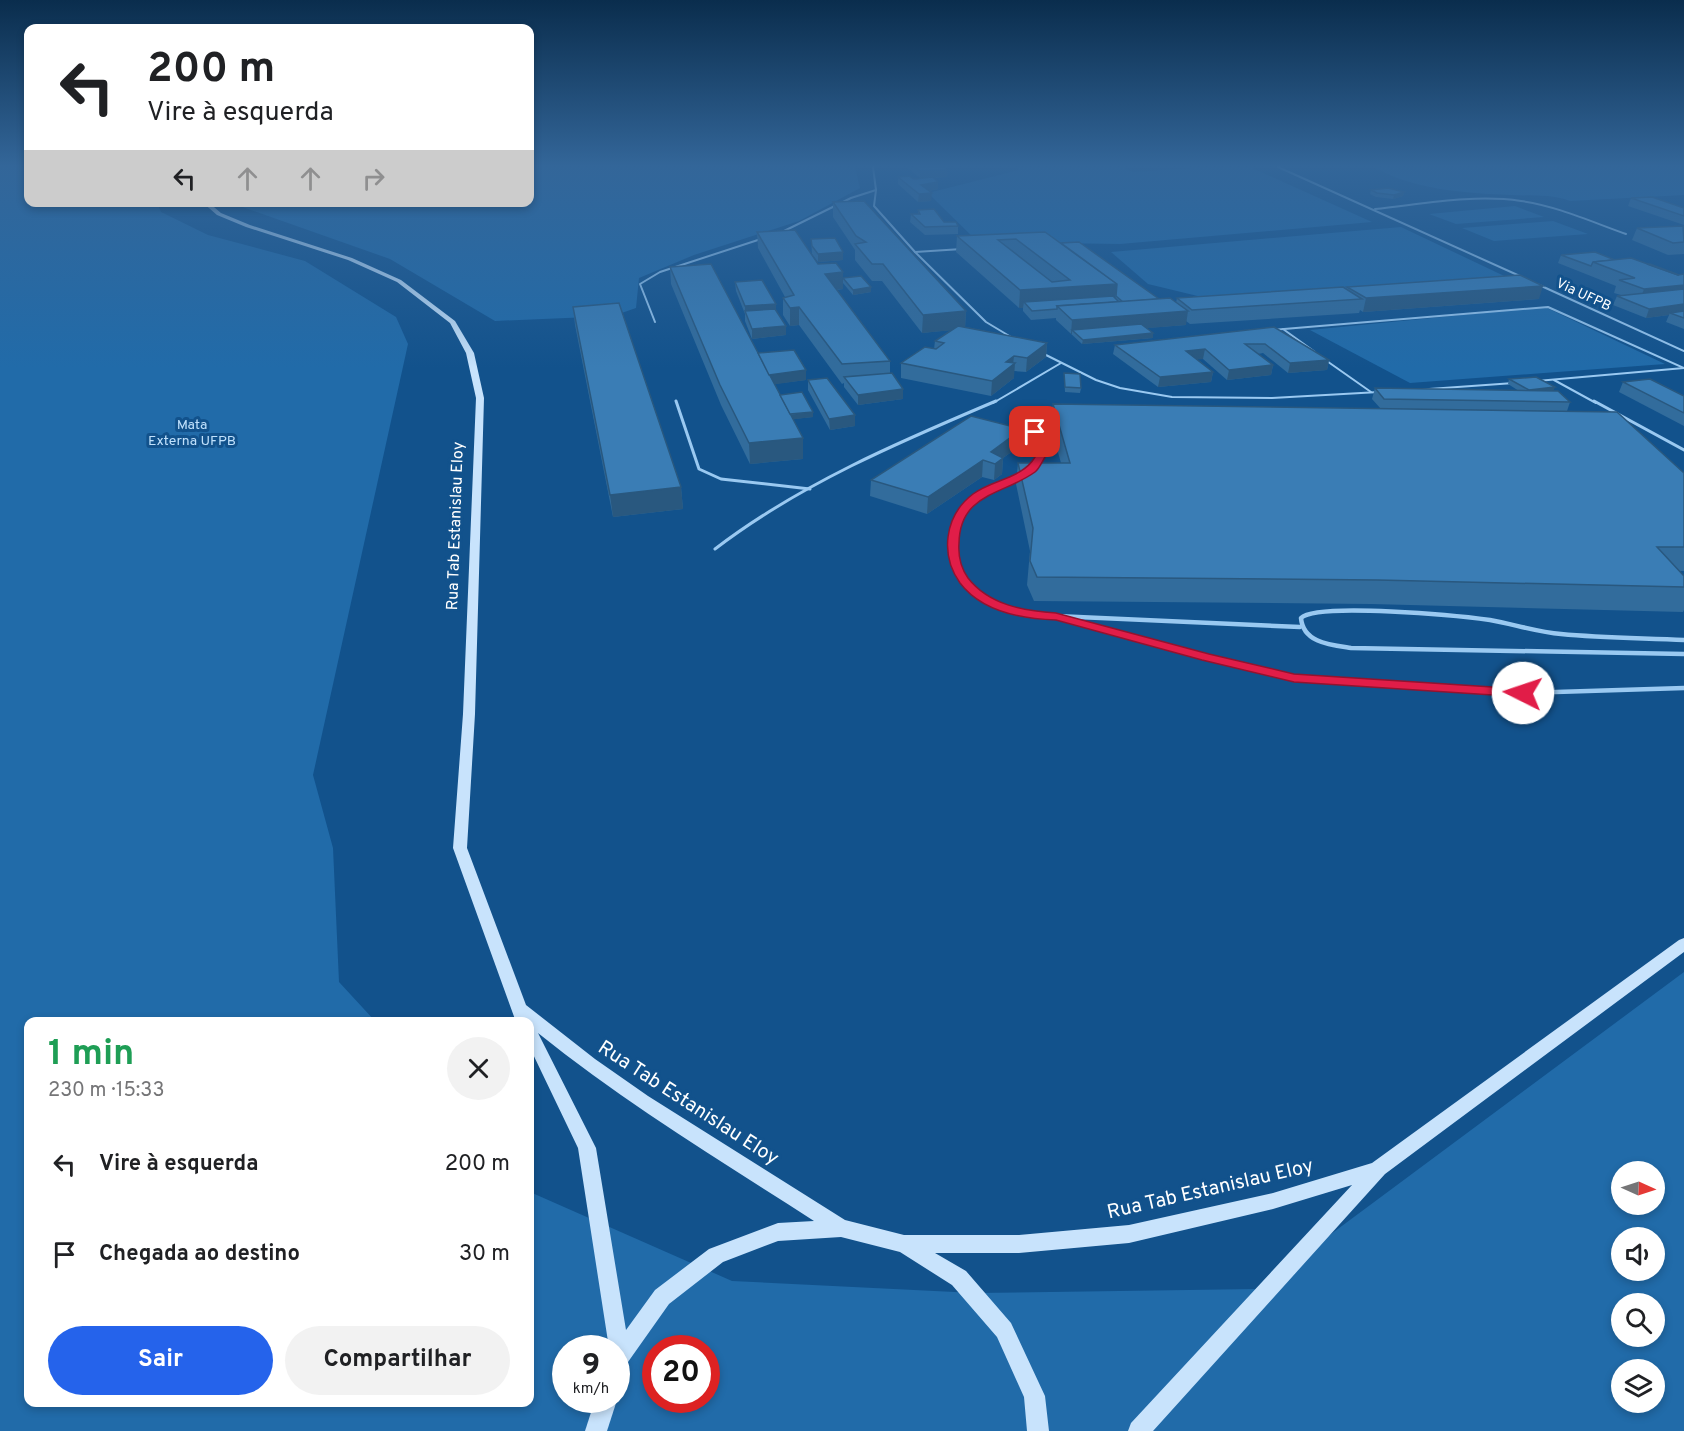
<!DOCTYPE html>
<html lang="pt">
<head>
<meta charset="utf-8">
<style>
  :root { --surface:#fff; --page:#f2f2f2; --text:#202124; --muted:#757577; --accent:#2563eb }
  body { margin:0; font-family:Overpass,sans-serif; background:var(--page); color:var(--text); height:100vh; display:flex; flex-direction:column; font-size:22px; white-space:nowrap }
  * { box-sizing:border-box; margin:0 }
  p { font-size:20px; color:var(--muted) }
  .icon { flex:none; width:33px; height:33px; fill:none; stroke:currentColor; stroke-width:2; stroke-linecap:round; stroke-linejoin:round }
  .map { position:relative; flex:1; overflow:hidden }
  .panel { position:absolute; left:24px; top:1017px; width:510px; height:390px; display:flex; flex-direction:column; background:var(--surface); border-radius:12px; box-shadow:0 3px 9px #0003 }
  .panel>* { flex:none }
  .guide { position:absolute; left:24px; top:24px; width:510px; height:183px; border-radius:12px; box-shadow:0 3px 9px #0003; background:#fff; color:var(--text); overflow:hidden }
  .needle { width:39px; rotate:93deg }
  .controls { position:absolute; left:1611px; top:1161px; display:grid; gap:12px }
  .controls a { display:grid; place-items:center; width:54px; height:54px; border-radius:50%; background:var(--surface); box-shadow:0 3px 9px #0003; font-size:30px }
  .speed { position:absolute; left:552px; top:1335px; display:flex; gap:12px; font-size:30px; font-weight:700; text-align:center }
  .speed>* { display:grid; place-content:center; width:78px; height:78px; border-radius:50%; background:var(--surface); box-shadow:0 3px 9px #0003; line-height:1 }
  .speed small { font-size:15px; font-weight:400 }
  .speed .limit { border:9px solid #d22; background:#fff; color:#111 }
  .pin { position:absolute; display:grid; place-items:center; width:51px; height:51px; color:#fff; margin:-26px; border-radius:12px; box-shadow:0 3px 9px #0006 }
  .me { position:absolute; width:66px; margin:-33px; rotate:274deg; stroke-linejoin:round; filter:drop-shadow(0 0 4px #0008) }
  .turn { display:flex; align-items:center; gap:21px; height:126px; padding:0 24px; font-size:27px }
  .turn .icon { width:78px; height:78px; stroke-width:2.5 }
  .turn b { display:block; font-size:42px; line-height:51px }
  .lanes { display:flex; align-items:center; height:57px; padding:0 24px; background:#0003; justify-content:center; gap:30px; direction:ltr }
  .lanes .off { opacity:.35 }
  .round { display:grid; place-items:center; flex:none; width:63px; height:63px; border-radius:32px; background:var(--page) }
  .overview { display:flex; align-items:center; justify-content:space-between; height:102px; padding:0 24px }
  h1 { font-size:36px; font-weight:700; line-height:45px; color:#1e9e55 }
  .button { display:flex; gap:12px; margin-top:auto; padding:12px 24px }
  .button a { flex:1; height:69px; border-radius:36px; background:var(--accent); color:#fff; font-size:24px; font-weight:700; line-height:69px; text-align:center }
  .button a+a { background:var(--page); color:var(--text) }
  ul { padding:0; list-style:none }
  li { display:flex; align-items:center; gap:18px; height:90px; padding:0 24px }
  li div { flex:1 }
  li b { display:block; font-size:22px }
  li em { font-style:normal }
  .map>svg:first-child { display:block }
  .green { fill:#216ba9; fill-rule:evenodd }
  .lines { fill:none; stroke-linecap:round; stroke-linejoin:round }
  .lane-far2 { stroke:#9ac9f1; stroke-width:2 }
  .lane-far1 { stroke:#9ac9f1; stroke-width:3 }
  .lane { stroke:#9ac9f1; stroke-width:4.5 }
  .secondary { fill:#c8e3fc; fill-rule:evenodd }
  .wall { fill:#326c9c }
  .shaded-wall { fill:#29587f }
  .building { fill:#3a7db5; stroke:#29587f; stroke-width:1.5; fill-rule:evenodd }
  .route { fill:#e11d48; stroke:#92132f; stroke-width:1.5 }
  .labels { text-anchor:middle; stroke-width:6; stroke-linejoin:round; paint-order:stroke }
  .far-street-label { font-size:14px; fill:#fff; stroke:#12528c }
  .far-park-label { font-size:14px; fill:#c0e1fc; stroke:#12528c }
  .street-label { font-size:16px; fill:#fff; stroke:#12528c }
  .near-street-label { font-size:20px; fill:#fff; stroke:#12528c }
</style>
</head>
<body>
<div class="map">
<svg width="1684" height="1431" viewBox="0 0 1684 1431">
  <rect width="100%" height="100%" fill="#12528c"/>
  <g class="green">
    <path d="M0,167H28V202L157,203L161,212L208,235L305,261L396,317L408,344L313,775L333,848L339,982L375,1021L28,1022V1402H530V1192L732,1281L975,1293L1257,1289L1684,972V1431H0ZM1622,1172H1654V1204H1622ZM1622,1238H1654V1270H1622ZM1622,1304H1654V1336H1622ZM566,1348H616V1400H566ZM656,1348H706V1400H656ZM1622,1370H1654V1402H1622Z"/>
    <path d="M530,167H855L860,188L799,221L694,255L639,278L636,308L613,316L495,321L390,259L231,203L530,202Z"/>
    <path d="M1016,167H1122L1133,172L1210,167L1252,168L1372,222L1120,244L978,242L928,193L1019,170Z"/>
    <path d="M1374,167H1684V195L1570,201C1551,194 1531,196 1510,195C1466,193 1413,190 1374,167Z"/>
    <path d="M1515,206L1544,217L1456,224L1429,214Z"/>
    <path d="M1553,221L1588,234L1494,241L1462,228Z"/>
    <path d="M1401,227L1519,283L1210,299L1148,284L1111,252Z"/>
    <path d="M1545,307L1665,364L1410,383L1310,330Z"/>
  </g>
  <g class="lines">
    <g class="lane-far2">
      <path d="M873,167L876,190L874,206L915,252L962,249"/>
      <path d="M1278,167L1522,277"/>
      <path d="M1375,209C1423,204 1473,194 1521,201C1557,206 1592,222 1626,234"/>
      <path d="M780,233L851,198L876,190"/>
      <path d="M915,252L986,322L1011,337"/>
      <path d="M1537,284L1684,351"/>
      <path d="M655,322L640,284L660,272L761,239"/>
      <path d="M1283,329L1315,352"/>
      <path d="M1272,330L1548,307L1684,368"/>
      <path d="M1042,353L1096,380L1120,388L1172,397L1272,398L1379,392"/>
      <path d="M1324,359L1371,392"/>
      <path d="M1554,380L1596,403"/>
      <path d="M1537,381L1684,368"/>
      <path d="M1415,390L1514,383"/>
      <path d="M993,403L1061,363"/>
    </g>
    <g class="lane-far1">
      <path d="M676,401L699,469L721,479L810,489"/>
      <path d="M1594,401L1684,450"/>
      <path d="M1034,466L1040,457L1036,437L1037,427L1047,421L1056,418"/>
      <path d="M715,549C800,484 899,442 996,401"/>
      <path d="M960,572C946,545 955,509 982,494C994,487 1008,483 1021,477"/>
    </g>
    <g class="lane">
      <path d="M959,571C973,601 1004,608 1034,615L1300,627"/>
      <path d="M1064,619L1207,658L1294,678L1523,693L1684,688"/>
      <path d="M1684,640C1643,638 1602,638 1561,634C1537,632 1513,624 1490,620C1461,616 1317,602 1301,618C1303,643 1331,645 1351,648L1684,654"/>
    </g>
    <g class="secondary">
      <path d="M202,202H208L221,213L250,225L352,258L401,280L455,321L474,353L484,398L475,714L467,848L526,1005L595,1059L648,1096L845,1220L904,1235H1019L1129,1225L1273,1193L1372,1163L1679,940L1684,938V952L1385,1174L1153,1431H1128L1131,1423L1352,1185L1273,1209L1129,1243L1019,1253H935L966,1271L1011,1323L1045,1396L1049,1431H1027L1024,1397L997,1337L952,1285L900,1252L841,1237L778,1241L723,1262L669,1304L628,1362L623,1375L616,1378V1348H609L578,1148L530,1048V1022H516L453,848L463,714L476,398L466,353L450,323L397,282L348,260L246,227L217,215ZM538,1033C625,1103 721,1161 814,1221L778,1223L709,1249L655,1290L626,1330L596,1148Z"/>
      <path d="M595,1400H617L607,1431H585Z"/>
    </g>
  </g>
  <g class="wall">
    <path d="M907,167H945L947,177L933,178L938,182V189L929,191L931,201L918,202L898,184V177L914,179L920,178Z"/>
    <path d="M1371,190L1404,192L1403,196L1393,199L1376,197L1370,194Z"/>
    <path d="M1631,198L1684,208V225L1628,206Z"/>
    <path d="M833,202L966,311L965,327L1047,343L1046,357L1026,372L1014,371V378L991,396L901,378V363L934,349L935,341L951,330L922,333L882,281H872L855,260V250L833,217Z"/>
    <path d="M918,210L944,222L958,226V234L925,235L910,222L911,214H918Z"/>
    <path d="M1684,226V254L1668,255L1632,240L1637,228Z"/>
    <path d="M757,232L818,264L843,272V278L871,287V292L853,295L843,283V289L837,290L890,361V373L903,389V399L858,405L844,387V383L842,384L799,325L790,326L783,315V298L785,297L758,248Z"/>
    <path d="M1045,232L1061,243L1159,299L1176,303L1177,298L1347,290V287L1539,299L1363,312L1360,310L1359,313L1190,324L1186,321V325L1146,328L1153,333V338L1082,344L1056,320V318L1031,320L1023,311V308H1019L956,252L957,236Z"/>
    <path d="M811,239L843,260L818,262L812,254Z"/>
    <path d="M1561,255L1615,260L1679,275L1684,274V329L1666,322L1669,315L1646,318L1613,305L1617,296L1621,295L1614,293L1616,286L1558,263Z"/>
    <path d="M670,267L758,353L806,380L774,384L780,395L813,417L793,419L803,459L750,464L721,405L671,284Z"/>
    <path d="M735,282L776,310L786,326V335L752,339L745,321V314L736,291Z"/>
    <path d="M573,307L681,487L683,509L613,517L575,325Z"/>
    <path d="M1274,327L1329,360L1327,370L1288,373L1263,353L1258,354L1273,365L1271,375L1227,380L1203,359H1197L1213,372L1211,382L1158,387L1113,354L1115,345Z"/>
    <path d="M1064,373L1081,388L1080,393L1065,392Z"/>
    <path d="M1509,379L1553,391L1570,402L1567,411L1684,473V571H1679L1684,576V610L1683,612L1371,604L1034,601L1027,585L1030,551L1016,484L1018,463H1061L1050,424L1053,404L1381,409L1372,399L1375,388L1519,391L1508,384Z"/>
    <path d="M808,380L855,415V426L830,430L808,390Z"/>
    <path d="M1623,382L1684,396V426L1619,392Z"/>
    <path d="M1021,445L1003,458L1002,474L994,480L982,477L927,514L870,496L871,480Z"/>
  </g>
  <g class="shaded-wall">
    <path d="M1138,167H1167L1138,169Z"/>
    <path d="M948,170L947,177L920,178V171Z"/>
    <path d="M938,182V189L921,192V185Z"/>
    <path d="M1404,192L1403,196L1393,199L1394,195Z"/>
    <path d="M932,193L931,201L918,202L919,194Z"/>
    <path d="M843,252V260L818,262V254Z"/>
    <path d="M843,272V289L825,291V274Z"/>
    <path d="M1117,284L1115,301L1024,302L1023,308H1019L1020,290Z"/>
    <path d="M1684,285V298L1639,303L1644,289Z"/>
    <path d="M1543,286L1539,299L1363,312L1366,298Z"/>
    <path d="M871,287V292L853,295V290Z"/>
    <path d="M776,304V313L745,312V306Z"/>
    <path d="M1684,304V313H1670L1669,315L1646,318L1649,309Z"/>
    <path d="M799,307V325L790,326V308Z"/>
    <path d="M966,311L965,329L922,333L923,315Z"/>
    <path d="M1188,311L1186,325L1076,334L1072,330V334H1071L1072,320Z"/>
    <path d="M786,326V335L752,339V329Z"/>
    <path d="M1153,333V338L1082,344L1083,340Z"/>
    <path d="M1047,343L1046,357L1026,372L1027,358Z"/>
    <path d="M1205,349L1203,359L1184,361L1186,351Z"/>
    <path d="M1014,356L1013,365L1015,363L1014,378L991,396L992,381L1006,362Z"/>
    <path d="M1329,360L1327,370L1288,373L1290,363Z"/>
    <path d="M1273,365L1271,375L1227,380L1229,370Z"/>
    <path d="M806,370V380L770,385L769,375Z"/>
    <path d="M1213,372L1211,382L1158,387L1160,377Z"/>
    <path d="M1555,387L1553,392L1527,395L1529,390Z"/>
    <path d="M903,389V399L858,405V395Z"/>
    <path d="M813,412V417L788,420V415Z"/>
    <path d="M855,415V426L830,430L829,419Z"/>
    <path d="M1022,429L1021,445L1003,458L1002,474L994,480L995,464L991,452Z"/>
    <path d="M803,438V459L750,464L749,443Z"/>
    <path d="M983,460L982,477L927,514L928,497Z"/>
    <path d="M681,487L683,509L613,517L610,495Z"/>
  </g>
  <g class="building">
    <path d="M916,167H945L948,170L920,171Z"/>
    <path d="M909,176L914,179L933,177L938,182L921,185L932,193L919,194L898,177Z"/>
    <path d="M1388,188L1404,192L1394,195L1377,193L1371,190Z"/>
    <path d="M1652,197L1684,208V216L1631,198Z"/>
    <path d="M864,201L966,311L923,315L883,264H872L855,244L866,242L856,236L833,202Z"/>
    <path d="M934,209L944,222H956L958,226L925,227L911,214H920L918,210Z"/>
    <path d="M1683,226L1684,242L1673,243L1637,228Z"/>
    <path d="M795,230L818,264L836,263L843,272L825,274L890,361L842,364L799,307L790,308L783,298L794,295L757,232Z"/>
    <path d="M1045,232L1117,284L1020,290L957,236ZM1016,239L1070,280L1052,282L998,240Z"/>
    <path d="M835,238L843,252L818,254L812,246L811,239Z"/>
    <path d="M1079,242L1159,299L1123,302L1116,296L1117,284L1061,243Z"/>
    <path d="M1595,252L1615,260L1593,262L1591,266L1561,255Z"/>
    <path d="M1631,258L1678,275L1684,274V285L1644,289L1619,280L1635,278L1593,262Z"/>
    <path d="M711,264L803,438L749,443L720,385L670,267Z"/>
    <path d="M1647,264H1650L1679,275H1678Z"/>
    <path d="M1520,275L1543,286L1366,298L1347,287Z"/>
    <path d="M861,276L871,287L853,290L843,278Z"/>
    <path d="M762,280L776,304L745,306L735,282Z"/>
    <path d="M1343,287L1362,299L1192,310L1177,298Z"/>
    <path d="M1684,289V304L1649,309L1617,296Z"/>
    <path d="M1113,296L1119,302L1057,306V309L1032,311L1024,302Z"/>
    <path d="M1170,298L1188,311L1072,320L1057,306Z"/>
    <path d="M619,303L681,487L610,495L573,307Z"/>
    <path d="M775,309L786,326L752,329L745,311Z"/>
    <path d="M1684,311V318L1670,313Z"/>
    <path d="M1141,324L1153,333L1083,340L1072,330Z"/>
    <path d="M958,326L1047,343L1027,358L1014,356L1006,362L1015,363L992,381L901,363L925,347L936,349L944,343L935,341Z"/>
    <path d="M1274,327L1329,360L1290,363L1265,344H1245L1273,365L1229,370L1205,349L1186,351L1213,372L1160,377L1115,345Z"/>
    <path d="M794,350L806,370L769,375L758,353Z"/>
    <path d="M892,373L903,389L858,395L844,377Z"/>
    <path d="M1064,373L1080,374L1081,388L1065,387Z"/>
    <path d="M1536,377L1555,387L1529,390L1509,379Z"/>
    <path d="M827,378L855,415L829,419L808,380Z"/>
    <path d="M1650,379L1684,396V413L1623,382Z"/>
    <path d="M1375,388L1558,391L1570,402L1384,399Z"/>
    <path d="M802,392L813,412L790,414L780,395Z"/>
    <path d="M1053,404L1617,412L1684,473V547H1657L1684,576V587L1378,580L1037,577L1030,561L1033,528L1018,463H1070Z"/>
    <path d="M971,416L1022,429L991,452L1003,458L995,464L983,460L928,497L871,480Z"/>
  </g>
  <linearGradient id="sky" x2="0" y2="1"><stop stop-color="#0a2d4d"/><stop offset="0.45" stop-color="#369"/><stop offset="1" stop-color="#369" stop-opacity="0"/></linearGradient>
  <rect width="1684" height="368" fill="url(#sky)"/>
  <path class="route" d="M1035,429L1040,432L1039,441L1045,457C1042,462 1039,469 1035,472C1003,495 960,493 959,543C958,556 961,568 968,578C989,605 1024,611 1056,613L1209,654L1294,674L1523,689L1529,693L1523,697L1294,682L1202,660L1056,620C1022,619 982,612 960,583C940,555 944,516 973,494C993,479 1022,479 1035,457L1030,441L1031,432Z"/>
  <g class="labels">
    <g class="far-street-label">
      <text transform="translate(1584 294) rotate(25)" y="5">Via UFPB</text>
    </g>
    <g class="far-park-label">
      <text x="192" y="429">Mata<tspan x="192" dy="16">Externa UFPB</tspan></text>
    </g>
    <g class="street-label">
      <text transform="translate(454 526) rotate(-88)" y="6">Rua Tab Estanislau Eloy</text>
    </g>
    <g class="near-street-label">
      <text transform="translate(689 1102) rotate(33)" y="7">Rua Tab Estanislau Eloy</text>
      <text transform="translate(1210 1188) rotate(-13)" y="7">Rua Tab Estanislau Eloy</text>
    </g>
  </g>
</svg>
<div class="controls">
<a><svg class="needle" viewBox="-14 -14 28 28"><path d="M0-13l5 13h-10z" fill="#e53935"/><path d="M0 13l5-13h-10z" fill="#757577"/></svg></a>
<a><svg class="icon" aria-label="sound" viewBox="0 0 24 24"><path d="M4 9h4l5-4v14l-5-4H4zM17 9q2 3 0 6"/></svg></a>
<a><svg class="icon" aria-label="search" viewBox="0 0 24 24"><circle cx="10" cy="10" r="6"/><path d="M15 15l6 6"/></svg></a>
<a><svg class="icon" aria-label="layers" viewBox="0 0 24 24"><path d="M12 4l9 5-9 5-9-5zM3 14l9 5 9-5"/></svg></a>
</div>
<div class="speed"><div>9<small>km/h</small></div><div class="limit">20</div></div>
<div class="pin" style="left:1035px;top:432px;background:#d93025"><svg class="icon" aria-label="arrive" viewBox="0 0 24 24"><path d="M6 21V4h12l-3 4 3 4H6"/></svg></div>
<svg class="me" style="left:1523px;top:693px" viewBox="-20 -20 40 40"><circle r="19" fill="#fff"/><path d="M0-13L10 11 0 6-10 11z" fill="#e11d48"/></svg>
<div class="guide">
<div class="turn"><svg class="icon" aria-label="left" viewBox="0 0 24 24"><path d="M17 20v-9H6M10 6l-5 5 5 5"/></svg><div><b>200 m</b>Vire à esquerda</div></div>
<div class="lanes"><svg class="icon" aria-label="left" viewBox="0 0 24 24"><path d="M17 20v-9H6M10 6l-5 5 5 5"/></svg><svg class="icon off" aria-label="ahead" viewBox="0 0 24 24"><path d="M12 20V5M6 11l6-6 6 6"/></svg><svg class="icon off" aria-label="ahead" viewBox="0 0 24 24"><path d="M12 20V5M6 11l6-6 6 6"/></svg><svg class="icon off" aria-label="right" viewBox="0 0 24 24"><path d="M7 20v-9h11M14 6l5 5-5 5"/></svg></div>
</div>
<section class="panel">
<div class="overview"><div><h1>1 min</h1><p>230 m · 15:33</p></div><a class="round"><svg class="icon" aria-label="close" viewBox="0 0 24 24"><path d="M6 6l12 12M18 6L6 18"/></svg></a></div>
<ul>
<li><svg class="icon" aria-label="left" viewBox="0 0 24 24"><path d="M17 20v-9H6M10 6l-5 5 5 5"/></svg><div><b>Vire à esquerda</b></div><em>200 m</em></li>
<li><svg class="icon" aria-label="arrive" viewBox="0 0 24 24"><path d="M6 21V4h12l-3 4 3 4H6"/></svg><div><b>Chegada ao destino</b></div><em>30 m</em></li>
</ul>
<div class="button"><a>Sair</a><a>Compartilhar</a></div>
</section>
</div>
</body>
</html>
